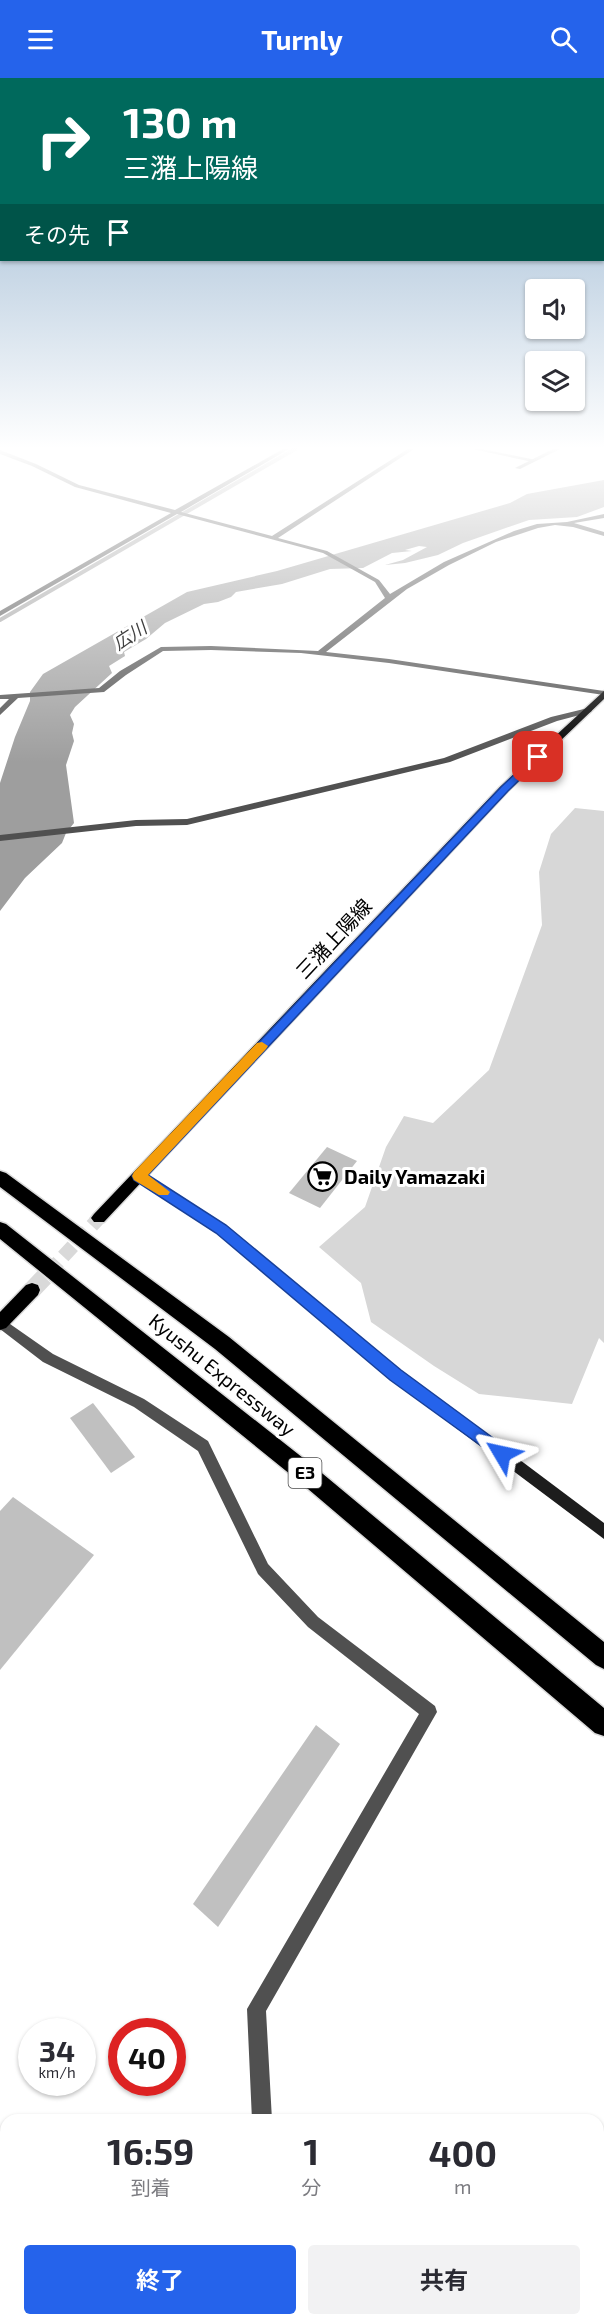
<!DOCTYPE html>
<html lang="ja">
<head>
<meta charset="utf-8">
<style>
  :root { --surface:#fff; --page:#f2f2f3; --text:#2b2b33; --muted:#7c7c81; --accent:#2563eb }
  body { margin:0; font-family:"Exo 2","Noto Sans JP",sans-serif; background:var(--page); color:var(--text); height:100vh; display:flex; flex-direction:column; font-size:22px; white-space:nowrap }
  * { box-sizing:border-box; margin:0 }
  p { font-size:20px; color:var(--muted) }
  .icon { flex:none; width:33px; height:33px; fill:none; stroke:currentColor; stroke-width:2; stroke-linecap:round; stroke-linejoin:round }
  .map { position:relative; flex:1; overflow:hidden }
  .panel { position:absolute; left:0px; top:2036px; width:604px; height:212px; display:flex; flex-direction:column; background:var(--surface); border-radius:18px 18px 0 0; box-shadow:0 2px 4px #0004 }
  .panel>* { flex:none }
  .guide { position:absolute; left:0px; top:0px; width:604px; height:183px; box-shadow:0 2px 4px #0004; background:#00695c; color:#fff; overflow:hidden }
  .fabs { position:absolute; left:525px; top:201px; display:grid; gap:12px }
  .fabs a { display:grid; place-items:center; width:60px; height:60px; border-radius:6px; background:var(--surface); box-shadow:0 2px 4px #0004; font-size:30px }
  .speed { position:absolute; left:18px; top:1940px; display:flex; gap:12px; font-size:30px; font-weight:700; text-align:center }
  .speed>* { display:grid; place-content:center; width:78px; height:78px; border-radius:50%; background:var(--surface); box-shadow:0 2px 4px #0004; line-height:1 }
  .speed small { font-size:15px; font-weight:400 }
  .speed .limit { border:9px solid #d22; background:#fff; color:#111 }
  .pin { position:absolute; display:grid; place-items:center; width:51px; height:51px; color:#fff; margin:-26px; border-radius:12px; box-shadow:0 3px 9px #0006 }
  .me { position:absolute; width:66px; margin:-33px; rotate:306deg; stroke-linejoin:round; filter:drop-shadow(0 0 4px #0008) }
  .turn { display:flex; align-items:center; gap:21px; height:126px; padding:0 24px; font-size:27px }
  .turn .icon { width:78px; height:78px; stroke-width:2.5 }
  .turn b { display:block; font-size:42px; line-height:51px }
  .then { display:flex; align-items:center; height:57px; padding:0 24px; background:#0003; gap:12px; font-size:22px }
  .eta { display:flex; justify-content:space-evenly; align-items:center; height:102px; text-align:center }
  .eta b { font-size:36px; font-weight:700; line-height:42px }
  .cta { display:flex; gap:12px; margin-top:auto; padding:12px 24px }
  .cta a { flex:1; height:69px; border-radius:6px; background:var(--accent); color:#fff; font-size:24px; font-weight:700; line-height:69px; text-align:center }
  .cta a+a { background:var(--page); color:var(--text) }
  header { display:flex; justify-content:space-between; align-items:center; height:78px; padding:0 24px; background:var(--accent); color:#fff; font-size:27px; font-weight:700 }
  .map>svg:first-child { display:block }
  .green { fill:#d7d7d7 }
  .water { fill:#9e9e9e }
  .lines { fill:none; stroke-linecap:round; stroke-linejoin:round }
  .stream { stroke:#9e9e9e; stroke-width:4 }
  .building { fill:#c0c0c0 }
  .primary-tunnel-far1 { stroke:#d9d9d9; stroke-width:14; stroke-dasharray:14 7; stroke-linecap:butt }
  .primary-tunnel { stroke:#d9d9d9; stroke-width:18; stroke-dasharray:18 9; stroke-linecap:butt }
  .primary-casing { stroke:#dbdbdb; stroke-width:3 }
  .highway-casing { stroke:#dbdbdb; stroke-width:3 }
  .lane { fill:#505050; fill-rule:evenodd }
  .street { fill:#505050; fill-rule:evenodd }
  .secondary { fill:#1d1d1d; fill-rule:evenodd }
  .primary { fill:#000; fill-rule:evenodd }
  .highway { fill:#000; fill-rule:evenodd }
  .route { fill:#2563eb; stroke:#184099; stroke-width:1.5 }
  .slow { fill:#f59e0b }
  .labels { text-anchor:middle; stroke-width:6; stroke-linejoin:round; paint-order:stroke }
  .far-water-label { font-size:18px; font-style:italic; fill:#3f3f3f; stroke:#fff }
  .shield { fill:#fff; stroke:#4c4c4c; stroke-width:1.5 }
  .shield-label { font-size:18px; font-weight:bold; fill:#000 }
  .street-label { font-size:20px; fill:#000; stroke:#fff }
  .poi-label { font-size:20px; font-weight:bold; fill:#000; stroke:#fff; text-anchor:start }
</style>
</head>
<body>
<header><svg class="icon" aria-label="menu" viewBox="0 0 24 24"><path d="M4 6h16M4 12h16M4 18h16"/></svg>Turnly<svg class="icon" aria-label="search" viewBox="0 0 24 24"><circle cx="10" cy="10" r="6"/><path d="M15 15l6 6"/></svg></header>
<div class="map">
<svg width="604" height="2246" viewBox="0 0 604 2246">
  <rect width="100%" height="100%" fill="#fff"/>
  <path class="green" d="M575,730L604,733V1265L599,1260L572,1326L479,1316L434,1288L371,1244L361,1205L319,1169L365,1129L386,1069L404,1038L433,1045L489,992L542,847L539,794L551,756Z"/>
  <path class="water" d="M604,402V429L577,439L529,442L463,465L438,477L405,485L385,487L403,482L427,469L419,468L405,472L412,473L392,475L363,490L330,491L282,506L236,514L231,519L218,524L204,526L165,545L146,561L124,574L125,578L109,588L112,595L75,629L70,637L74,646L72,655L74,663L66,687L74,745L66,755L62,765L25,800L0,833V705L15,659L30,623V614L43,596L187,514L277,493L510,425L527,416Z"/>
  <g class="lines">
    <path class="stream" d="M0,542L295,371"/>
  </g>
  <g class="building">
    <path d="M327,1069L357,1083L320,1130L289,1115Z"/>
    <path d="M93,1325L135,1379L111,1395L70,1340Z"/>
    <path d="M13,1419L94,1477L0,1592V1433Z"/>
    <path d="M316,1647L340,1666L218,1849L193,1826Z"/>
  </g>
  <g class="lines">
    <path class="primary-tunnel-far1" d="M49,1194L99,1140"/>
    <path class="primary-tunnel" d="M32,1212L51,1192"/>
    <defs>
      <g id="primary">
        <path d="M604,613V621L508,713L104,1144H94L91,1140L94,1136L500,709Z"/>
        <path d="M32,1205L38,1207L40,1212L38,1217L6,1250L0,1252V1234L26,1207Z"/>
      </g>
      <g id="highway">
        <path d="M0,1093L6,1095L229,1259L604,1564V1591L596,1587L215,1271L0,1109Z"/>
        <path d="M0,1144L6,1146L317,1391L604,1630V1658L595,1655L301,1405L0,1161Z"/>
      </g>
    </defs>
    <use href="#primary" class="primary-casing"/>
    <use href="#highway" class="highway-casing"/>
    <path class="lane" d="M553,371H560L520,391L515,390Z"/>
    <g class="street">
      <path d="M283,371H289L181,434L272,458L408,371H414L278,460L327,473L379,502L390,516L444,484L514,453L537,446L567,444L604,436V440L574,445L604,454V458L573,449L555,447L538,450L496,464L449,487L407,511L326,574L389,581L604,613V617L389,585L301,575L211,572L163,573L126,597L104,614L18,620L0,637V630L9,621H0V617L99,610L120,593L161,569L211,568L318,573L385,520L375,504L323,475L177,436L0,538V533L171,435L75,409L32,388L0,376V372L36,386L79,407L175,432Z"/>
      <path d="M472,371H482L536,382L533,384Z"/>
      <path d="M588,630L592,632L591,634L557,643L450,684L187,747L136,748L0,763V757L136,742L187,741L444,680L551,639Z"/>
      <path d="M0,1239L53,1276L144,1321L208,1363L268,1486L318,1539L435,1628L437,1634L266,1933L272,2042H252L247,1931L419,1636L308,1549L258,1496L198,1373L134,1329L43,1284L0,1251Z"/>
      <path d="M292,2241H314L315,2246H293Z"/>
    </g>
    <path class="secondary" d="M139,1093L225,1148L401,1293L604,1445V1461L391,1301L217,1154L135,1101L133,1098Z"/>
    <use href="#primary" class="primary"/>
    <use href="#highway" class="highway"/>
  </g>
  <linearGradient id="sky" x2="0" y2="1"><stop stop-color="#8aabca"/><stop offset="0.54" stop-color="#fff"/><stop offset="1" stop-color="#fff" stop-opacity="0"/></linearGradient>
  <rect width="604" height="685" fill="url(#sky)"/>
  <path class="route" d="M535,677L543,679L508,713L148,1097L226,1147L401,1292L508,1371L511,1376L508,1381L502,1383L390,1302L216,1155L134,1102L132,1098L501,709Z"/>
  <path class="slow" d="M262,964L268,968L266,971L148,1097L170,1114L168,1117H159L134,1102L132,1098L134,1094L257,965Z"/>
  <defs>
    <symbol id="supermarket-ring" viewBox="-11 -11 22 22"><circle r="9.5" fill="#fff" stroke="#000" stroke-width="1.5"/><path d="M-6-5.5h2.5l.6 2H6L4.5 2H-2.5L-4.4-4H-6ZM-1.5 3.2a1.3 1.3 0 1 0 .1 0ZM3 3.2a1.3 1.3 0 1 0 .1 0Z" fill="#000"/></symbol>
  </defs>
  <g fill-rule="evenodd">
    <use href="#supermarket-ring" x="306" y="1082" width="33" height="33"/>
  </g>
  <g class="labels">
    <g class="far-water-label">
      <text transform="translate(130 558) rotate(-33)" y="6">広川</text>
    </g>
    <rect class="shield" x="288.5" y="1380" width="33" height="30" rx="4.5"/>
    <g class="shield-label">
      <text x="305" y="1401">E3</text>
    </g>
    <g class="street-label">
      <text transform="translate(334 861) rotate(-47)" y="7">三潴上陽線</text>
      <text transform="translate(222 1297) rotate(39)" y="7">Kyushu Expressway</text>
    </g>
    <g class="poi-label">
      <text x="344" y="1106">Daily Yamazaki</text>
    </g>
  </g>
</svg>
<div class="fabs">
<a><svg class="icon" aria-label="sound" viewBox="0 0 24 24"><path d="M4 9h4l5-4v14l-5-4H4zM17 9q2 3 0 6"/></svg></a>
<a><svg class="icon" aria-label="layers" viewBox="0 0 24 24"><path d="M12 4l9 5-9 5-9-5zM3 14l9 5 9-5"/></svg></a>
</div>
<div class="speed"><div>34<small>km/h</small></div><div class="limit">40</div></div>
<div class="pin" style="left:538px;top:679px;background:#d93025"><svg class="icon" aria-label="arrive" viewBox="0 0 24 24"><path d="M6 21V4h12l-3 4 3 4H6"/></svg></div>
<svg class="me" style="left:502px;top:1376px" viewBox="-20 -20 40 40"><path d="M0-17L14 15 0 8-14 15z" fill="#2563eb" stroke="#fff" stroke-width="4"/></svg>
<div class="guide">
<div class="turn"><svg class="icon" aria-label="right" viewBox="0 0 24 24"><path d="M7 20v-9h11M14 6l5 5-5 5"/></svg><div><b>130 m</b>三潴上陽線</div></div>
<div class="then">その先<svg class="icon" aria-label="arrive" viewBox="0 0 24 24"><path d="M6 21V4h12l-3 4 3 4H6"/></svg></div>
</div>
<section class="panel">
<div class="eta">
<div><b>16:59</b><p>到着</p></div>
<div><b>1</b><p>分</p></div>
<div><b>400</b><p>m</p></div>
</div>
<div class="cta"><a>終了</a><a>共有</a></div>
</section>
</div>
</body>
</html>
